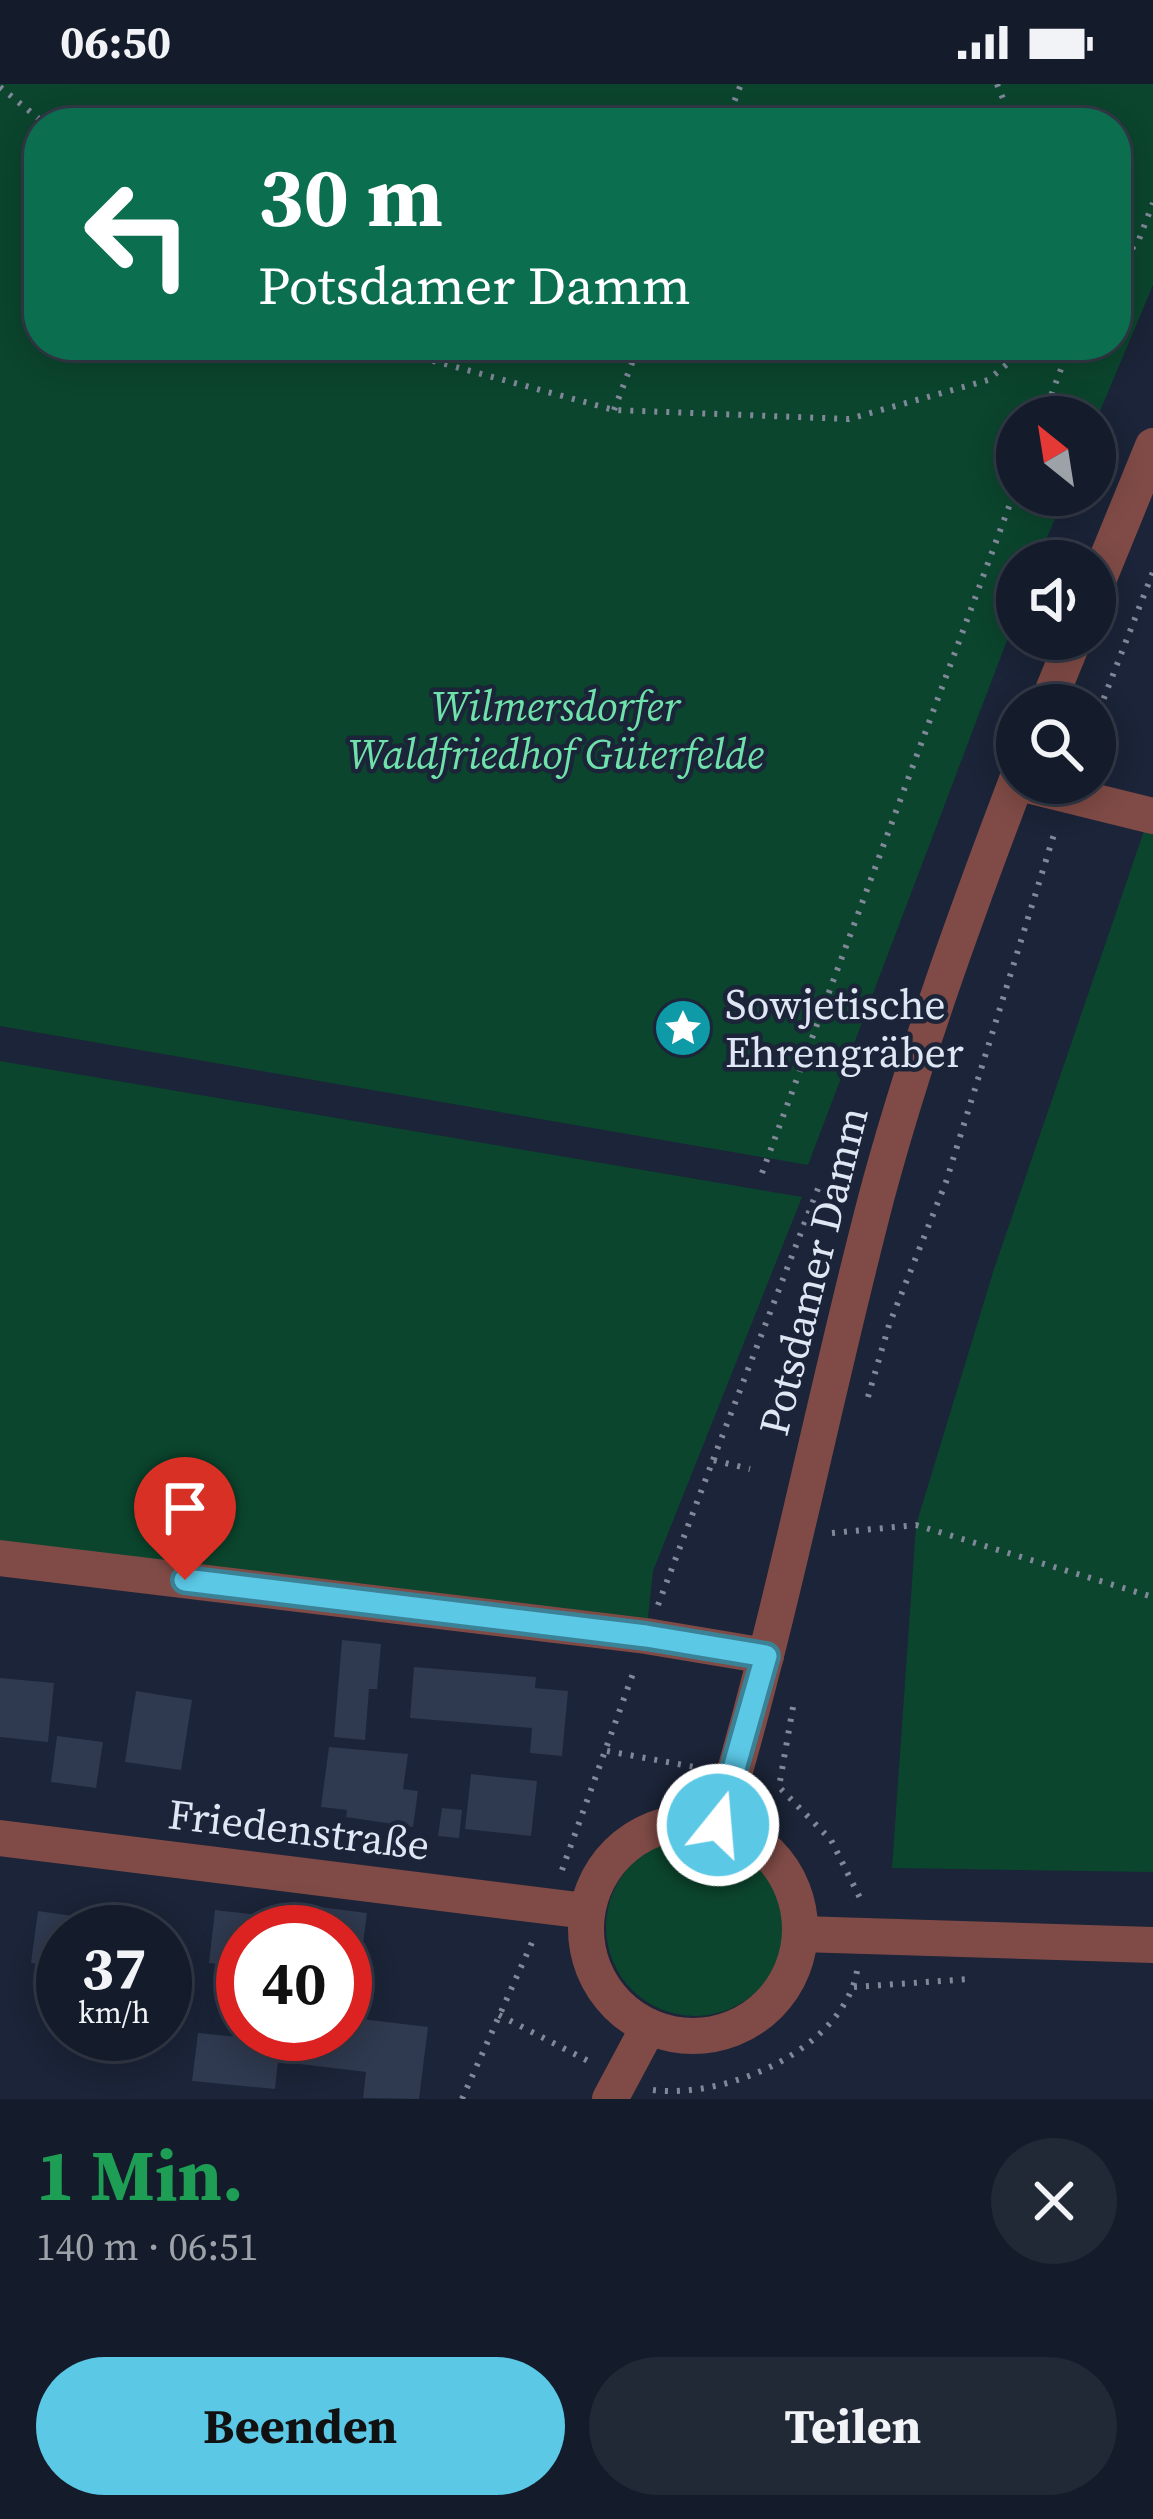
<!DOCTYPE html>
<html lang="de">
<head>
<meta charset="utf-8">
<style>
  :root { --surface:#141b2a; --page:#212836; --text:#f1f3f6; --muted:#9da1a8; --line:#333947; --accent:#5bc8e6 }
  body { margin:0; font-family:"Source Serif 4",serif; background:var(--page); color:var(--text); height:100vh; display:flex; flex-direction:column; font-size:45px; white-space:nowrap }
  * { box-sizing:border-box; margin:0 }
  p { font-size:39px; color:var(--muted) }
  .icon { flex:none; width:66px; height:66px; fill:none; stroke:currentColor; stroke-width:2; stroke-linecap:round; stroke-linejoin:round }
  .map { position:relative; height:2015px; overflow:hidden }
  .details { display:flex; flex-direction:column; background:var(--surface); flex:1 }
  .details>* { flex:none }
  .guide { position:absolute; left:24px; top:24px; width:1107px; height:252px; border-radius:48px; box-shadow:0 6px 30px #0003,0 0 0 3px var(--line); background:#0b6e4f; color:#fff; overflow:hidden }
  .needle { width:78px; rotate:330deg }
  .buttons { position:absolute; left:996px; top:312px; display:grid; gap:24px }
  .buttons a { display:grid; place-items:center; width:120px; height:120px; border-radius:50%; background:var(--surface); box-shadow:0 6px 30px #0003,0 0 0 3px var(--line); font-size:60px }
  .speed { position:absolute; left:36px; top:1821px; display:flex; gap:24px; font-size:60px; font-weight:700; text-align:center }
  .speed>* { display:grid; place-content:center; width:156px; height:156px; border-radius:50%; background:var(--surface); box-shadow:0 6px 30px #0003,0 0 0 3px var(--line); line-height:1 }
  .speed small { font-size:30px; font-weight:400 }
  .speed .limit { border:18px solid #d22; background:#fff; color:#111 }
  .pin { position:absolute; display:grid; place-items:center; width:102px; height:102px; color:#fff; margin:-123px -51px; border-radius:50% 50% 50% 0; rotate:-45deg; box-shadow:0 0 12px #0007 }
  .pin .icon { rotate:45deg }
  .me { position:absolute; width:132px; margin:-66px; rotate:17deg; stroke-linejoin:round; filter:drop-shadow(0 0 9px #0008) }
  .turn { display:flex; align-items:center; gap:42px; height:252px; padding:0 36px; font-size:54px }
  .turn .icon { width:156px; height:156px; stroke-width:2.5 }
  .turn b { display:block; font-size:84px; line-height:102px }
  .round { display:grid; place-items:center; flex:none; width:126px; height:126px; border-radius:63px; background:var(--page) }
  .headline { display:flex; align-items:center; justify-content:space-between; height:204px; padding:0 36px }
  h1 { font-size:72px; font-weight:700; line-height:90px; color:#1e9e55 }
  .action { display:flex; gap:24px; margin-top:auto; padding:24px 36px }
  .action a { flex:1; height:138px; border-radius:72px; background:var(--accent); color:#111; font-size:48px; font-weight:700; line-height:138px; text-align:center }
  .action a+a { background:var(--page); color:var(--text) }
  .status { display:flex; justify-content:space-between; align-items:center; height:84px; padding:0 60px; background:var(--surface); direction:ltr }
  .status svg { height:33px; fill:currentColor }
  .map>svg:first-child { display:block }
  .green { fill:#0b452d; fill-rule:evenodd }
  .building { fill:#2f394f }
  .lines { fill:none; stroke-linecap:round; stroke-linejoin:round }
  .path { stroke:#808899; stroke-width:6; stroke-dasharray:3 9; stroke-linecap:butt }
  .minor { stroke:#804b46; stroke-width:36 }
  .route-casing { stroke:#3b8296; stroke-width:30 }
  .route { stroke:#5bc8e6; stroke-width:21 }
  .labels { text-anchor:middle; stroke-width:9; stroke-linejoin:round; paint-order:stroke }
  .park-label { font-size:42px; font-style:italic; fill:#6fe1aa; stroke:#1b2438 }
  .poi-label { font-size:42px; fill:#dfe6f4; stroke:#1b2438; text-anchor:start }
  .street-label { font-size:42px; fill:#dfe6f4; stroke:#1b2438 }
</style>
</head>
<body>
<div class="status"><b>06:50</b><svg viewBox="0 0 49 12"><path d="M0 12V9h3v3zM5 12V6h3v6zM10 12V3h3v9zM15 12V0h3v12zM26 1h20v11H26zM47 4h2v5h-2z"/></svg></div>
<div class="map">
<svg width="1153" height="2015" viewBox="0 0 1153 2015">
  <rect width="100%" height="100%" fill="#1b2438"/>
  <g class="green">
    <path d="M0,0H1153V201L1095,339V333H1017V411H1065L1037,477H1017V530L808,1081L0,942ZM39,39H1116V261H39Z"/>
    <path d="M1146,741L1153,742V1788L892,1784L916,1441L994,1185Z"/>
    <path d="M0,977L802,1113L653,1487L646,1552L0,1474Z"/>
    <circle cx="695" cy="1843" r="89"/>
  </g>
  <g class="building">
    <path d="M342,1556L381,1560L377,1605H369L365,1656L334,1653Z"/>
    <path d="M414,1583L536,1593L535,1604L568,1607L562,1672L530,1669L532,1644L410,1634Z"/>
    <path d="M0,1594L54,1599L48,1658L0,1653Z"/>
    <path d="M136,1607L192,1616L181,1686L125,1678Z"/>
    <path d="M57,1652L103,1658L96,1704L51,1698Z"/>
    <path d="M329,1663L408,1670L403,1705L418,1707L413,1743L346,1733L347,1726L321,1723Z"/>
    <path d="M471,1690L537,1697L531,1752L465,1745Z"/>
    <path d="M442,1724L462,1726L459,1754L438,1752Z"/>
    <path d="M312,1822L367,1829L360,1881L345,1879V1848H308Z"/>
    <path d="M215,1826L266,1832L265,1848H243V1883L209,1879Z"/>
    <path d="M38,1827L101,1836L99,1848H63V1884L31,1879Z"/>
    <path d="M345,1933L428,1943L419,2015L363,2014L366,1988L300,1980L304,1950H345Z"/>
    <path d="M198,1949L280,1957L275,2005L192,1997Z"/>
  </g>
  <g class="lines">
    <g class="path">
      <path d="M997,0L1013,39"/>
      <path d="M0,3L44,39"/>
      <path d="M726,39L741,0"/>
      <path d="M1116,182L1138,158L1153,119"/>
      <path d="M375,261L614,326L849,335L988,296L1030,261"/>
      <path d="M614,326L639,261"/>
      <path d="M1043,333L1070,261"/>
      <path d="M1095,637L1153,488"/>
      <path d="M762,1089L1017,401"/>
      <path d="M868,1313L889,1241L946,1098L1056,744"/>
      <path d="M713,1376L819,1102"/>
      <path d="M832,1449L916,1441L1153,1513"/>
      <path d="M658,1521L713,1376L750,1385"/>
      <path d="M793,1623L779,1703L831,1756L860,1814"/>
      <path d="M607,1667L700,1684"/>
      <path d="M562,1786L635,1584"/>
      <path d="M854,1903L970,1895"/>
      <path d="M499,1931L592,1979"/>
      <path d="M653,2006C729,2015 843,1964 857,1887"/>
      <path d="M462,2015L534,1854"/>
    </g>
    <g class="minor">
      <path d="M1095,504L1153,362"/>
      <path d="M1047,621L1074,555"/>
      <path d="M1019,699L1153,732"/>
      <path d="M0,1474L646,1552L766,1572"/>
      <circle cx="693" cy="1845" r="107"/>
      <path d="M719,1741C782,1534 822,1320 877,1111C915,970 965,833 1017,696"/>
      <path d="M0,1754L586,1827"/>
      <path d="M801,1850L1153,1861"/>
      <path d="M610,2015L648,1944"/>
    </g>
  </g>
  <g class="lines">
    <defs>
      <path id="route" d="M185,1496L646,1552L766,1572L718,1741"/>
    </defs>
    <use href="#route" class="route-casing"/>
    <use href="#route" class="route"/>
  </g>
  <defs>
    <symbol id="sight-disc" viewBox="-11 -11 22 22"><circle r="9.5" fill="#0f9aa8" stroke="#1b2438"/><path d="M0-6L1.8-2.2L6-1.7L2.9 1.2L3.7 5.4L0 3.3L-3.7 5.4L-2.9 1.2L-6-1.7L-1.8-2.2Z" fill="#fff"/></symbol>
  </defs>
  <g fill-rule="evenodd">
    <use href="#sight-disc" x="650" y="911" width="66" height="66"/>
  </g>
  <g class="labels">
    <g class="park-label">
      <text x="556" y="637">Wilmersdorfer<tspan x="556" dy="48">Waldfriedhof Güterfelde</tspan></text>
    </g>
    <g class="poi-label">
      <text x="725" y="935">Sowjetische<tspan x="725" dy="48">Ehrengräber</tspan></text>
    </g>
    <g class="street-label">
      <text transform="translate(813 1187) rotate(-76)" y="15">Potsdamer Damm</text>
      <text transform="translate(299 1745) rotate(7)" y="15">Friedenstraße</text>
    </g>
  </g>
</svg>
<div class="buttons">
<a><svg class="needle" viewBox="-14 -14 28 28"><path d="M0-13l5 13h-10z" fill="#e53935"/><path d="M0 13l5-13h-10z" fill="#9da1a8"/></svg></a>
<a><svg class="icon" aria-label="sound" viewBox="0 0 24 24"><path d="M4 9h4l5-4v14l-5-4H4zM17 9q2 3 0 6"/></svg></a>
<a><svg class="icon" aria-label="search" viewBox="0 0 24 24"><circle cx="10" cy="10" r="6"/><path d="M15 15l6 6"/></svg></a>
</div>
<div class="speed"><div>37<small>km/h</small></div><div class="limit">40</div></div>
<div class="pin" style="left:185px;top:1496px;background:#d93025"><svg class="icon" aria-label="arrive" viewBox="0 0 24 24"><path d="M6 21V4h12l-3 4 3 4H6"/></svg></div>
<svg class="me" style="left:718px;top:1741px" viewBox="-20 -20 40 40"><circle r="17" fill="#5bc8e6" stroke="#fff" stroke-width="3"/><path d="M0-11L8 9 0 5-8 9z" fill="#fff"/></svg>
<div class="guide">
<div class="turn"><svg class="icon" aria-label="left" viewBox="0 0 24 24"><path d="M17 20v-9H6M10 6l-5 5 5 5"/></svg><div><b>30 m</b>Potsdamer Damm</div></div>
</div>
</div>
<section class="details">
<div class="headline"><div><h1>1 Min.</h1><p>140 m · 06:51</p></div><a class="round"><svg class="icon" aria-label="close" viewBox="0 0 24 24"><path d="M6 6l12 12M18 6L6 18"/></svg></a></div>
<div class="action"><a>Beenden</a><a>Teilen</a></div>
</section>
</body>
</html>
